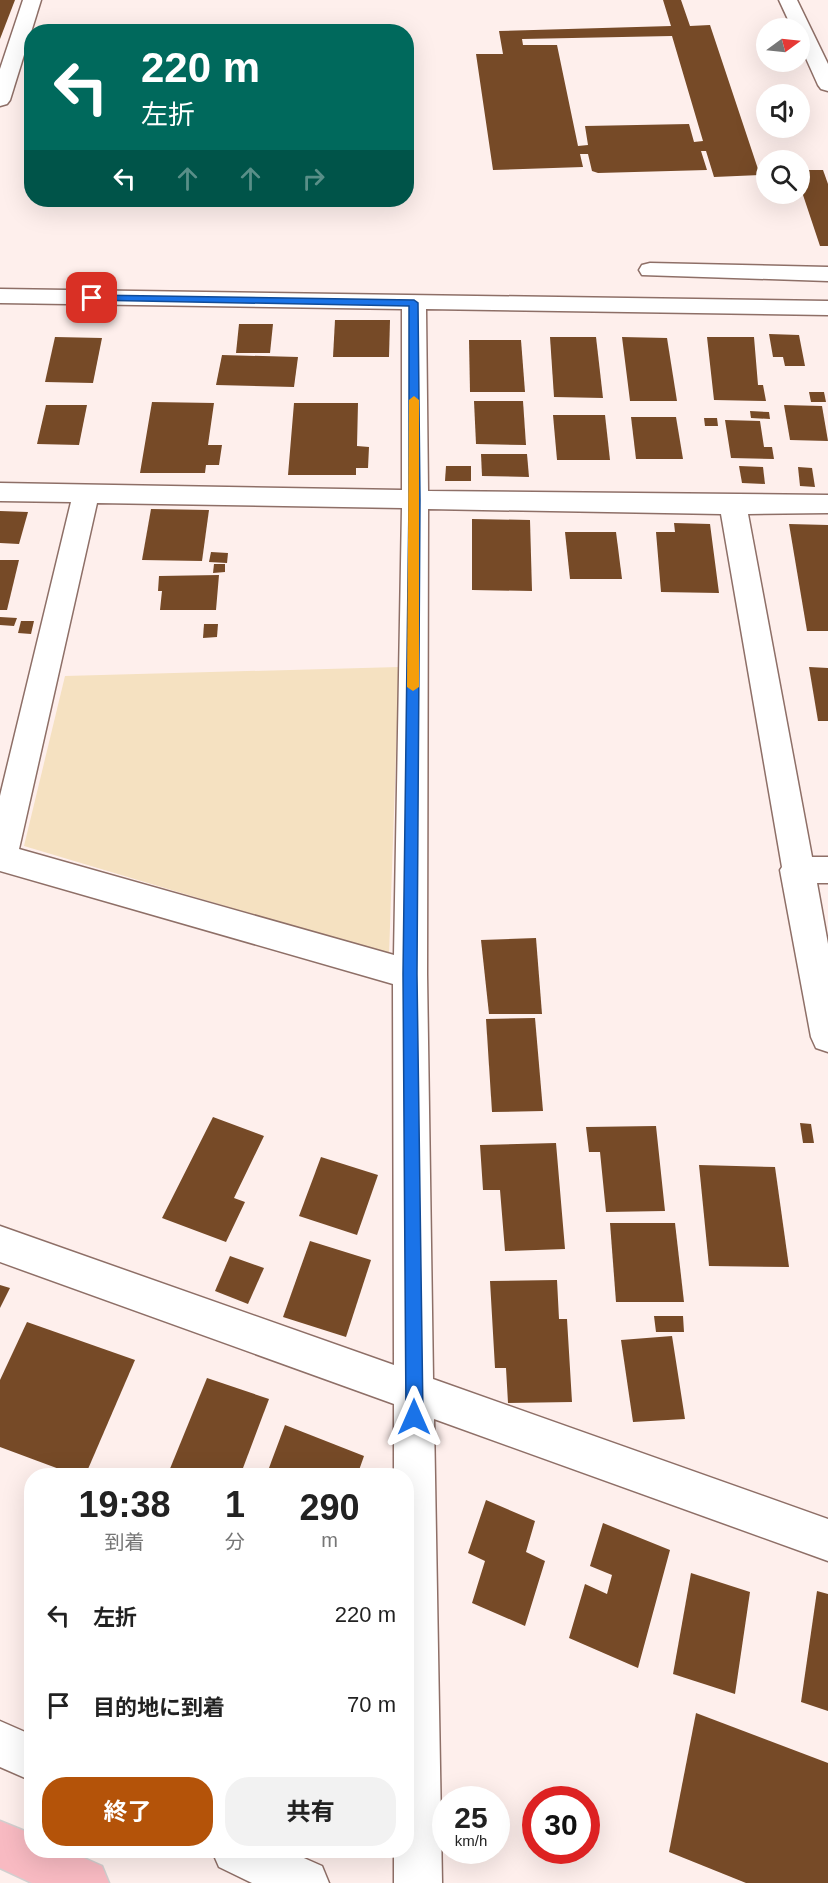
<!DOCTYPE html>
<html lang="ja">
<head>
<meta charset="utf-8">
<style>
  :root { --surface:#fff; --page:#f2f2f2; --text:#222; --muted:#767676; --accent:#b45309 }
  body { margin:0; font-family:Helvetica,"Noto Sans JP",sans-serif; background:var(--page); color:var(--text); height:100vh; display:flex; flex-direction:column; font-size:22px; white-space:nowrap }
  * { box-sizing:border-box; margin:0 }
  p { font-size:20px; color:var(--muted) }
  .icon { flex:none; width:33px; height:33px; fill:none; stroke:currentColor; stroke-width:2; stroke-linecap:round; stroke-linejoin:round }
  .map { position:relative; flex:1; overflow:hidden }
  .drawer { position:absolute; left:24px; top:1468px; width:390px; height:390px; display:flex; flex-direction:column; background:var(--surface); border-radius:24px; box-shadow:0 6px 24px #0002 }
  .drawer>* { flex:none }
  .hud { position:absolute; left:24px; top:24px; width:390px; height:183px; border-radius:24px; box-shadow:0 6px 24px #0002; background:#00695c; color:#fff; overflow:hidden }
  .needle { width:39px; rotate:75deg }
  .controls { position:absolute; left:756px; top:18px; display:grid; gap:12px }
  .controls a { display:grid; place-items:center; width:54px; height:54px; border-radius:50%; background:var(--surface); box-shadow:0 6px 24px #0002; font-size:30px }
  .speed { position:absolute; left:432px; top:1786px; display:flex; gap:12px; font-size:30px; font-weight:700; text-align:center }
  .speed>* { display:grid; place-content:center; width:78px; height:78px; border-radius:50%; background:var(--surface); box-shadow:0 6px 24px #0002; line-height:1 }
  .speed small { font-size:15px; font-weight:400 }
  .speed .limit { border:9px solid #d22; background:#fff; color:#111 }
  .pin { position:absolute; display:grid; place-items:center; width:51px; height:51px; color:#fff; margin:-26px; border-radius:12px; box-shadow:0 3px 9px #0006 }
  .me { position:absolute; width:66px; margin:-33px; rotate:0deg; stroke-linejoin:round; filter:drop-shadow(0 0 4px #0008) }
  .turn { display:flex; align-items:center; gap:21px; height:126px; padding:0 18px; font-size:27px }
  .turn .icon { width:78px; height:78px; stroke-width:2.5 }
  .turn b { display:block; font-size:42px; line-height:51px }
  .lanes { display:flex; align-items:center; height:57px; padding:0 18px; background:#0003; justify-content:center; gap:30px; direction:ltr }
  .lanes .off { opacity:.35 }
  .eta { display:flex; justify-content:space-evenly; align-items:center; height:102px; text-align:center }
  .eta b { font-size:36px; font-weight:700; line-height:42px }
  .primary-button { display:flex; gap:12px; margin-top:auto; padding:12px 18px }
  .primary-button a { flex:1; height:69px; border-radius:24px; background:var(--accent); color:#fff; font-size:24px; font-weight:700; line-height:69px; text-align:center }
  .primary-button a+a { background:var(--page); color:var(--text) }
  ul { padding:0; list-style:none }
  li { display:flex; align-items:center; gap:18px; height:90px; padding:0 18px }
  li div { flex:1 }
  li b { display:block; font-size:22px }
  li em { font-style:normal }
  .map>svg:first-child { display:block }
  .green { fill:#f5e1c1 }
  .building { fill:#764a27; fill-rule:evenodd }
  .lines { fill:none; stroke-linecap:round; stroke-linejoin:round }
  .minor-casing { stroke:#8e6f67; stroke-width:3 }
  .trunk-casing { stroke:#d2cfcf; stroke-width:3 }
  .minor { fill:#fff; fill-rule:evenodd }
  .trunk { fill:#f8bac2; fill-rule:evenodd }
  .route { fill:#1a73e8; stroke:#114b97; stroke-width:1.5 }
  .slow { fill:#f59e0b }
</style>
</head>
<body>
<div class="map">
<svg width="828" height="1883" viewBox="0 0 828 1883">
  <rect width="100%" height="100%" fill="#feefec"/>
  <path class="green" d="M399,667L389,955L24,846L65,676Z"/>
  <g class="building">
    <path d="M0,0H15L0,39Z"/>
    <path d="M663,0H681L690,26L710,25L760,175L714,177L706,151H701L707,170L598,173L592,171L588,154H580L583,167L493,170L476,54H503L499,31L671,26ZM672,36L703,141L694,142L689,124L585,126L588,145L578,146L557,45H523L522,39Z"/>
    <path d="M800,170H823L828,184V246H820L800,186Z"/>
    <path d="M335,320H390L389,357H333Z"/>
    <path d="M239,324H273L270,353H236Z"/>
    <path d="M769,334L799,335L805,366H785L783,357H773Z"/>
    <path d="M55,337L102,338L93,383L45,382Z"/>
    <path d="M550,337H596L603,398L554,397Z"/>
    <path d="M622,337L667,338L677,401H630Z"/>
    <path d="M707,337H754L758,385H763L766,401L714,400Z"/>
    <path d="M469,340H521L525,392H470Z"/>
    <path d="M222,355L298,357L294,387L216,385Z"/>
    <path d="M809,392H824L826,402H811Z"/>
    <path d="M474,401H523L526,445L476,444Z"/>
    <path d="M152,402L214,403L208,445H222L219,465H206L205,473H140Z"/>
    <path d="M294,403H358L357,446L369,447L368,468H356V475H288Z"/>
    <path d="M46,405H87L79,445L37,444Z"/>
    <path d="M784,405L822,406L828,441L790,440Z"/>
    <path d="M750,411L769,412L770,419L751,418Z"/>
    <path d="M553,415H605L610,460H557Z"/>
    <path d="M631,417H676L683,459H636Z"/>
    <path d="M704,418H717L718,426H705Z"/>
    <path d="M725,420L760,421L764,447H772L774,459L731,458Z"/>
    <path d="M481,454H527L529,477L482,476Z"/>
    <path d="M446,466H471V481H445Z"/>
    <path d="M739,466L763,467L765,484L742,483Z"/>
    <path d="M798,467L812,468L815,487L800,486Z"/>
    <path d="M151,509L209,510L202,561L142,560Z"/>
    <path d="M0,511L28,512L19,544L0,543Z"/>
    <path d="M472,519L530,520L532,591L472,590Z"/>
    <path d="M674,523L710,524L719,593L661,592L656,532H675Z"/>
    <path d="M789,524L828,525V631H807Z"/>
    <path d="M565,532H616L622,579H570Z"/>
    <path d="M211,552L228,553L227,563L209,562Z"/>
    <path d="M0,560H19L7,610H0Z"/>
    <path d="M214,564H225V572L213,573Z"/>
    <path d="M219,575L216,610H160L162,591H158L159,576Z"/>
    <path d="M0,617L17,618L14,626L0,625Z"/>
    <path d="M21,621H34L31,634L18,633Z"/>
    <path d="M204,624H218L217,637L203,638Z"/>
    <path d="M809,667L828,668V721H818Z"/>
    <path d="M536,938L542,1014H489L481,940Z"/>
    <path d="M535,1018L543,1111L492,1112L486,1019Z"/>
    <path d="M213,1117L264,1136L234,1198L245,1202L226,1242L162,1218Z"/>
    <path d="M800,1123L811,1124L814,1143H803Z"/>
    <path d="M656,1126L665,1211L606,1212L600,1152H589L586,1127Z"/>
    <path d="M556,1143L565,1249L505,1251L500,1190H483L480,1145Z"/>
    <path d="M321,1157L378,1175L357,1235L299,1216Z"/>
    <path d="M699,1165L775,1167L789,1267L709,1266Z"/>
    <path d="M610,1223H675L684,1302H616Z"/>
    <path d="M310,1241L371,1260L346,1337L283,1317Z"/>
    <path d="M230,1256L264,1268L248,1304L215,1291Z"/>
    <path d="M557,1280L559,1319H567L572,1402L508,1403L506,1368H495L490,1281Z"/>
    <path d="M0,1285L10,1288L0,1308Z"/>
    <path d="M654,1316H683L684,1332H656Z"/>
    <path d="M27,1322L135,1360L85,1476H78L0,1447V1380Z"/>
    <path d="M672,1336L685,1419L633,1422L621,1340Z"/>
    <path d="M207,1378L269,1399L240,1476H167Z"/>
    <path d="M285,1425L364,1456L357,1476H266Z"/>
    <path d="M486,1500L535,1521L526,1552L545,1561L525,1626L472,1603L485,1561L468,1553Z"/>
    <path d="M603,1523L670,1550L638,1668L569,1638L585,1584L607,1594L612,1575L590,1566Z"/>
    <path d="M691,1573L750,1592L735,1694L673,1674Z"/>
    <path d="M817,1591L828,1594V1711L801,1702Z"/>
    <path d="M696,1713L828,1763V1883H746L669,1852Z"/>
  </g>
  <g class="lines">
    <defs>
      <g id="minor">
        <path d="M23,0H41L10,100L7,104L0,106V69Z"/>
        <path d="M779,0H797L828,64V91L821,89L818,85L800,45V28H792Z"/>
        <path d="M650,263L828,267V281L642,275L639,270L642,265Z"/>
        <path d="M0,289L828,301V315L426,309L428,491L828,495V513L748,514L812,857H828V883H817L828,944V1052L816,1048L811,1037L780,870L782,867L721,514L428,509L427,974L433,1379L828,1519V1561L434,1419L442,1883H394V1851H406V1476H394V1404L0,1262V1226L394,1365L393,984L0,871V796L71,502L0,501V483L402,490V309L0,303ZM97,503L402,508L394,955L19,849Z"/>
        <path d="M0,1721L32,1735V1781L0,1767Z"/>
        <path d="M212,1851H288L322,1866L329,1883H252L219,1867Z"/>
      </g>
      <path id="trunk" d="M0,1821L32,1834V1851H68L102,1866L109,1883H32L0,1868Z"/>
    </defs>
    <use href="#minor" class="minor-casing"/>
    <use href="#trunk" class="trunk-casing"/>
    <use href="#minor" class="minor"/>
    <use href="#trunk" class="trunk"/>
  </g>
  <path class="route" d="M92,295L414,300L418,303L420,500L417,974L423,1417L420,1422L414,1425L408,1422L406,1417L403,974L409,500V306L89,300L87,298Z"/>
  <path class="slow" d="M414,396L419,400V687L413,691L407,687L409,400Z"/>
</svg>
<div class="controls">
<a><svg class="needle" viewBox="-14 -14 28 28"><path d="M0-13l5 13h-10z" fill="#e53935"/><path d="M0 13l5-13h-10z" fill="#767676"/></svg></a>
<a><svg class="icon" aria-label="sound" viewBox="0 0 24 24"><path d="M4 9h4l5-4v14l-5-4H4zM17 9q2 3 0 6"/></svg></a>
<a><svg class="icon" aria-label="search" viewBox="0 0 24 24"><circle cx="10" cy="10" r="6"/><path d="M15 15l6 6"/></svg></a>
</div>
<div class="speed"><div>25<small>km/h</small></div><div class="limit">30</div></div>
<div class="pin" style="left:92px;top:298px;background:#d93025"><svg class="icon" aria-label="arrive" viewBox="0 0 24 24"><path d="M6 21V4h12l-3 4 3 4H6"/></svg></div>
<svg class="me" style="left:414px;top:1417px" viewBox="-20 -20 40 40"><path d="M0-17L14 15 0 8-14 15z" fill="#1a73e8" stroke="#fff" stroke-width="4"/></svg>
<div class="hud">
<div class="turn"><svg class="icon" aria-label="left" viewBox="0 0 24 24"><path d="M17 20v-9H6M10 6l-5 5 5 5"/></svg><div><b>220 m</b>左折</div></div>
<div class="lanes"><svg class="icon" aria-label="left" viewBox="0 0 24 24"><path d="M17 20v-9H6M10 6l-5 5 5 5"/></svg><svg class="icon off" aria-label="ahead" viewBox="0 0 24 24"><path d="M12 20V5M6 11l6-6 6 6"/></svg><svg class="icon off" aria-label="ahead" viewBox="0 0 24 24"><path d="M12 20V5M6 11l6-6 6 6"/></svg><svg class="icon off" aria-label="right" viewBox="0 0 24 24"><path d="M7 20v-9h11M14 6l5 5-5 5"/></svg></div>
</div>
<section class="drawer">
<div class="eta">
<div><b>19:38</b><p>到着</p></div>
<div><b>1</b><p>分</p></div>
<div><b>290</b><p>m</p></div>
</div>
<ul>
<li><svg class="icon" aria-label="left" viewBox="0 0 24 24"><path d="M17 20v-9H6M10 6l-5 5 5 5"/></svg><div><b>左折</b></div><em>220 m</em></li>
<li><svg class="icon" aria-label="arrive" viewBox="0 0 24 24"><path d="M6 21V4h12l-3 4 3 4H6"/></svg><div><b>目的地に到着</b></div><em>70 m</em></li>
</ul>
<div class="primary-button"><a>終了</a><a>共有</a></div>
</section>
</div>
</body>
</html>
